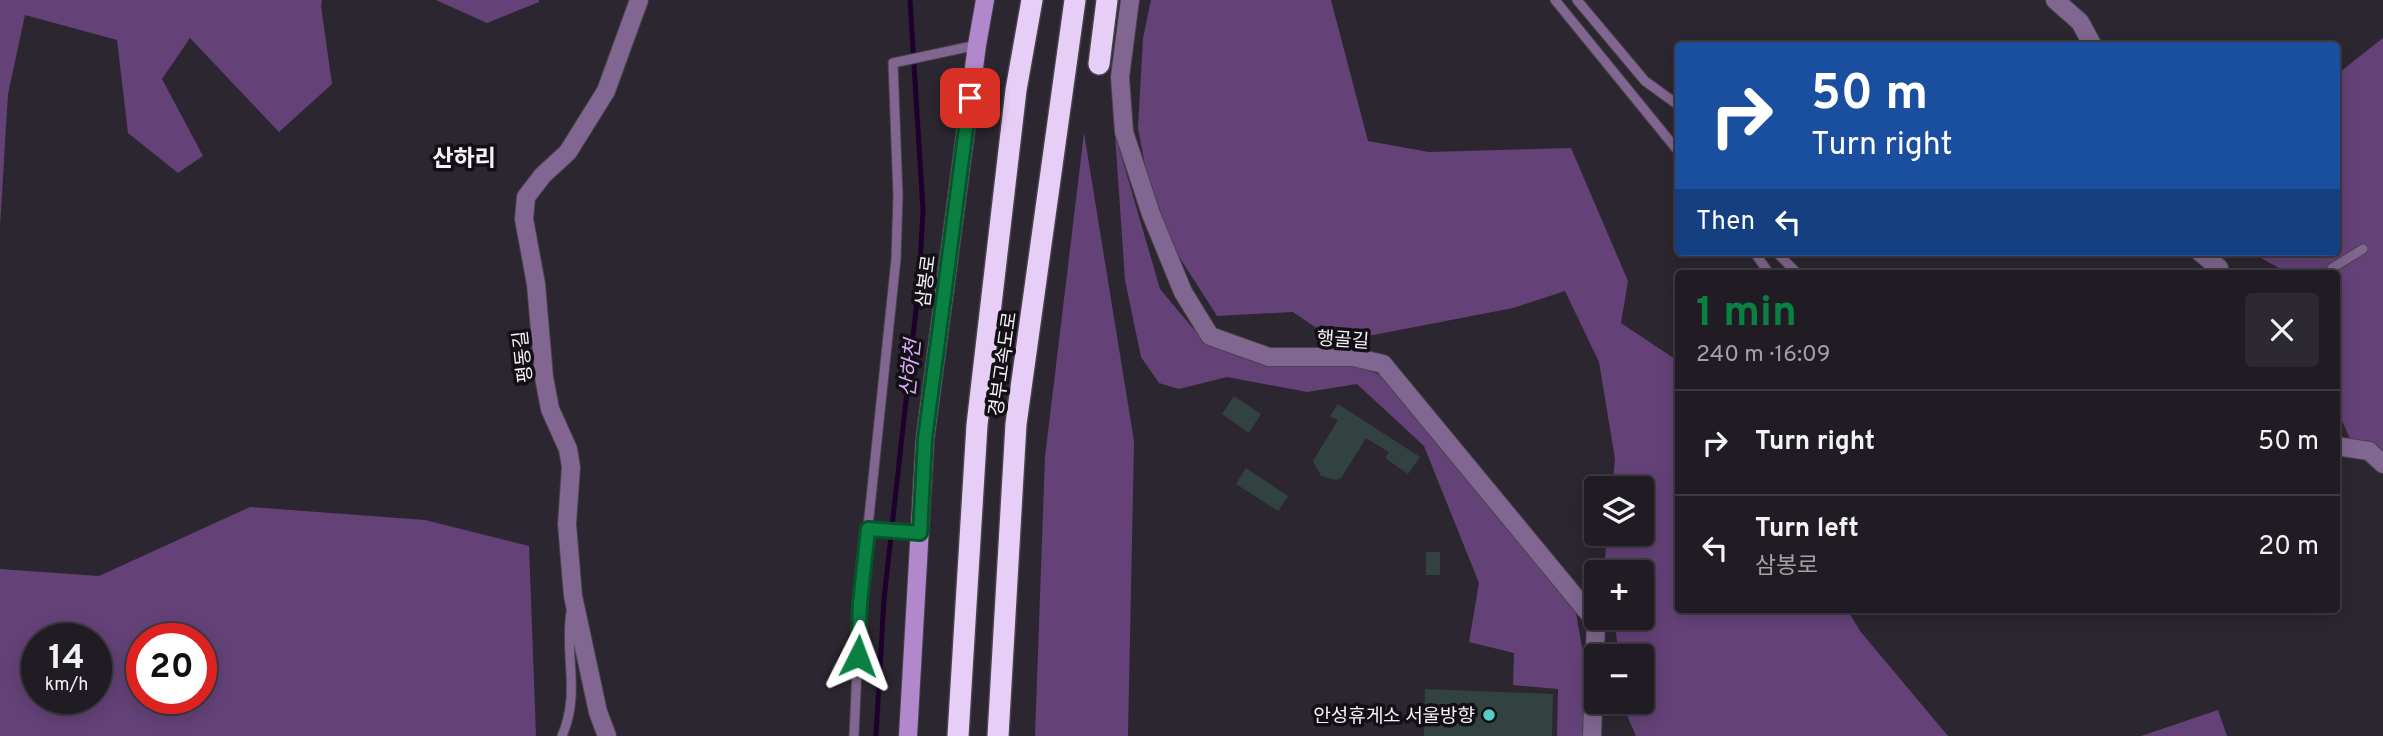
<!DOCTYPE html>
<html lang="en">
<head>
<meta charset="utf-8">
<style>
  :root { --surface:#211c24; --page:#2d2931; --text:#f1f3f6; --muted:#a2a1a6; --line:#3e3a41; --accent:#0b8043 }
  body { margin:0; font-family:Overpass,"Noto Sans KR",sans-serif; background:var(--page); color:var(--text); height:100vh; display:flex; flex-direction:column; font-size:26px; white-space:nowrap }
  * { box-sizing:border-box; margin:0 }
  p { font-size:23px; color:var(--muted) }
  .icon { flex:none; width:38px; height:38px; fill:none; stroke:currentColor; stroke-width:2; stroke-linecap:round; stroke-linejoin:round }
  .map { position:relative; flex:1; overflow:hidden }
  .details { position:absolute; left:1675px; top:270px; width:665px; height:343px; display:flex; flex-direction:column; background:var(--surface); border-radius:7px; box-shadow:0 4px 18px #0003,0 0 0 2px var(--line) }
  .details>* { flex:none }
  .guide { position:absolute; left:1675px; top:42px; width:665px; height:214px; border-radius:7px; box-shadow:0 4px 18px #0003,0 0 0 2px var(--line); background:#1a4fa0; color:#fff; overflow:hidden }
  .tools { position:absolute; left:1584px; top:476px; display:grid; gap:14px }
  .tools a { display:grid; place-items:center; width:70px; height:70px; border-radius:7px; background:var(--surface); box-shadow:0 4px 18px #0003,0 0 0 2px var(--line); font-size:35px }
  .speed { position:absolute; left:21px; top:623px; display:flex; gap:14px; font-size:35px; font-weight:700; text-align:center }
  .speed>* { display:grid; place-content:center; width:91px; height:91px; border-radius:50%; background:var(--surface); box-shadow:0 4px 18px #0003,0 0 0 2px var(--line); line-height:1 }
  .speed small { font-size:18px; font-weight:400 }
  .speed .limit { border:10px solid #d22; background:#fff; color:#111 }
  .pin { position:absolute; display:grid; place-items:center; width:60px; height:60px; color:#fff; margin:-30px; border-radius:14px; box-shadow:0 4px 10px #0006 }
  .me { position:absolute; width:77px; margin:-38px; rotate:3deg; stroke-linejoin:round; filter:drop-shadow(0 0 5px #0008) }
  .turn { display:flex; align-items:center; gap:24px; height:147px; padding:0 21px; font-size:32px }
  .turn .icon { width:91px; height:91px; stroke-width:2.5 }
  .turn b { display:block; font-size:49px; line-height:60px }
  .then { display:flex; align-items:center; height:66px; padding:0 21px; background:#0003; gap:14px; font-size:26px }
  .round { display:grid; place-items:center; flex:none; width:74px; height:74px; border-radius:7px; background:var(--page) }
  .overview { display:flex; align-items:center; justify-content:space-between; height:119px; padding:0 21px }
  h1 { font-size:42px; font-weight:700; line-height:52px; color:var(--accent) }
  ul { padding:0; list-style:none }
  li { display:flex; align-items:center; gap:21px; height:105px; padding:0 21px; border-top:2px solid var(--line) }
  li div { flex:1 }
  li b { display:block; font-size:26px }
  li em { font-style:normal }
  .map>svg:first-child { display:block }
  .forest { fill:#644278; fill-rule:evenodd }
  .lines { fill:none; stroke-linecap:round; stroke-linejoin:round }
  .stream { stroke:#1d002d; stroke-width:5 }
  .building { fill:#324241 }
  .lane-casing { stroke:#48424c; stroke-width:11 }
  .street-casing { stroke:#48424c; stroke-width:20 }
  .secondary-casing { stroke:#48424c; stroke-width:20 }
  .highway-casing { stroke:#48424c; stroke-width:24 }
  .lane { stroke:#806690; stroke-width:9 }
  .street { stroke:#806690; stroke-width:18 }
  .secondary { stroke:#b188cb; stroke-width:18 }
  .highway { stroke:#e7cef7; stroke-width:21 }
  .route-casing { stroke:#07532c; stroke-width:18 }
  .route { stroke:#0b8043; stroke-width:12 }
  .poi-dot { fill:#54cdc7; stroke:#131015; stroke-width:2.5 }
  .labels { text-anchor:middle; stroke-width:7; stroke-linejoin:round; paint-order:stroke }
  .street-label { font-size:19px; fill:#f5f1f8; stroke:#131015 }
  .poi-label { font-size:19px; fill:#f5f1f8; stroke:#131015; text-anchor:end }
  .water-label { font-size:21px; font-style:italic; fill:#ddabfd; stroke:#131015 }
  .quarter-label { font-size:23px; font-weight:bold; fill:#f5f1f8; stroke:#131015 }
</style>
</head>
<body>
<div class="map">
<svg width="2383" height="736" viewBox="0 0 2383 736">
  <rect width="100%" height="100%" fill="#2c2630"/>
  <g class="forest">
    <path d="M0,0H322L321,6L332,84L279,132L190,38L162,79L203,156L178,173L128,133L117,40L25,15L8,94L0,226Z"/>
    <path d="M436,0H539V2L487,23Z"/>
    <path d="M1151,0H1331L1368,141L1429,152L1571,148L1628,281L1621,323L1678,361V609H1847L1860,631L1948,736H1636L1628,718L1626,702H1642V656H1619L1614,618H1642V572H1607L1605,559L1607,534H1642V488H1612L1615,459L1599,362L1565,291L1513,308L1337,342L1293,312L1217,316L1155,219L1138,128L1143,38Z"/>
    <path d="M2383,38V473L2352,443L2336,408V273H2288L2250,252H2336V75Z"/>
    <path d="M1084,133L1134,441L1128,736H1035L1045,457Z"/>
    <path d="M1115,134L1160,289L1206,344L1278,367L1353,357L1350,363L1393,380L1575,606L1585,666L1584,736H1557L1558,689L1513,685L1514,653L1469,642L1479,583L1424,446L1357,384L1307,392L1227,377L1179,389L1159,383L1141,357L1125,280Z"/>
    <path d="M250,507L425,520L529,546L536,736H0V569L99,576ZM37,639H96V698H37ZM142,639H201V698H142Z"/>
    <path d="M2218,710L2227,736H2141Z"/>
  </g>
  <g class="lines">
    <path class="stream" d="M876,736L884,599L919,283L923,210L910,0"/>
  </g>
  <g class="building">
    <path d="M1234,396L1261,414L1249,433L1222,414Z"/>
    <path d="M1338,404L1420,457L1408,474L1385,458L1389,452L1366,438L1341,478L1336,480L1321,476L1313,461L1338,420L1330,416Z"/>
    <path d="M1246,468L1288,496L1278,511L1236,484Z"/>
    <rect x="1426" y="552" width="14" height="23"/>
    <path d="M1425,689L1553,694L1552,736H1424Z"/>
  </g>
  <g class="lines">
    <defs>
      <g id="lane">
        <path d="M1555,0L1678,151"/>
        <path d="M1577,0L1645,81L1678,105"/>
        <path d="M1754,252L1769,273"/>
        <path d="M1776,252L1797,273"/>
        <path d="M2330,273L2332,268L2363,249"/>
        <path d="M868,529L920,533"/>
        <path d="M562,736C581,692 564,656 571,612"/>
        <path d="M854,736L860,603L896,259L898,196L893,63L977,45"/>
      </g>
      <g id="street">
        <path d="M1130,0L1120,77L1124,132L1151,214L1183,292L1210,336L1269,357H1353L1383,364L1596,622L1592,736"/>
        <path d="M2055,0L2080,22L2093,46"/>
        <path d="M2200,252L2219,268L2220,273"/>
        <path d="M2336,446L2369,451L2383,464"/>
        <path d="M607,736L598,712L573,596L567,524L571,467L568,449L550,409L544,377L536,284L524,219L526,197L543,175L568,152L606,91L639,0"/>
      </g>
      <path id="secondary" d="M908,736L925,439L977,45L985,0"/>
      <g id="highway">
        <path d="M1099,64L1107,0"/>
        <path d="M958,736L977,425L1016,90L1032,0"/>
        <path d="M998,736L1016,424L1075,0"/>
      </g>
    </defs>
    <use href="#lane" class="lane-casing"/>
    <use href="#street" class="street-casing"/>
    <use href="#secondary" class="secondary-casing"/>
    <use href="#highway" class="highway-casing"/>
    <use href="#lane" class="lane"/>
    <use href="#street" class="street"/>
    <use href="#secondary" class="secondary"/>
    <use href="#highway" class="highway"/>
  </g>
  <g class="lines">
    <defs>
      <path id="route" d="M858,656L860,603L868,529L920,533L925,439L970,98"/>
    </defs>
    <use href="#route" class="route-casing"/>
    <use href="#route" class="route"/>
  </g>
  <circle class="poi-dot" cx="1489" cy="715" r="7"/>
  <g class="labels">
    <g class="street-label">
      <text transform="translate(925 281) rotate(-83)" y="7">삼봉로</text>
      <text transform="translate(1343 339) rotate(4)" y="7">행골길</text>
      <text transform="translate(522 357) rotate(-96)" y="7">평동길</text>
      <text transform="translate(1002 364) rotate(-82)" y="7">경부고속도로</text>
    </g>
    <g class="poi-label">
      <text x="1475" y="722">안성휴게소 서울방향</text>
    </g>
    <g class="water-label">
      <text transform="translate(910 368) rotate(-84)" y="7">산하천</text>
    </g>
    <g class="quarter-label">
      <text x="464" y="166">산하리</text>
    </g>
  </g>
</svg>
<div class="tools">
<a><svg class="icon" aria-label="layers" viewBox="0 0 24 24"><path d="M12 4l9 5-9 5-9-5zM3 14l9 5 9-5"/></svg></a>
<a>+</a>
<a>−</a>
</div>
<div class="speed"><div>14<small>km/h</small></div><div class="limit">20</div></div>
<div class="pin" style="left:970px;top:98px;background:#d93025"><svg class="icon" aria-label="arrive" viewBox="0 0 24 24"><path d="M6 21V4h12l-3 4 3 4H6"/></svg></div>
<svg class="me" style="left:858px;top:656px" viewBox="-20 -20 40 40"><path d="M0-17L14 15 0 8-14 15z" fill="#0b8043" stroke="#fff" stroke-width="4"/></svg>
<div class="guide">
<div class="turn"><svg class="icon" aria-label="right" viewBox="0 0 24 24"><path d="M7 20v-9h11M14 6l5 5-5 5"/></svg><div><b>50 m</b>Turn right</div></div>
<div class="then">Then<svg class="icon" aria-label="left" viewBox="0 0 24 24"><path d="M17 20v-9H6M10 6l-5 5 5 5"/></svg></div>
</div>
<section class="details">
<div class="overview"><div><h1>1 min</h1><p>240 m · 16:09</p></div><a class="round"><svg class="icon" aria-label="close" viewBox="0 0 24 24"><path d="M6 6l12 12M18 6L6 18"/></svg></a></div>
<ul>
<li><svg class="icon" aria-label="right" viewBox="0 0 24 24"><path d="M7 20v-9h11M14 6l5 5-5 5"/></svg><div><b>Turn right</b></div><em>50 m</em></li>
<li><svg class="icon" aria-label="left" viewBox="0 0 24 24"><path d="M17 20v-9H6M10 6l-5 5 5 5"/></svg><div><b>Turn left</b><p>삼봉로</p></div><em>20 m</em></li>
</ul>
</section>
</div>
</body>
</html>
